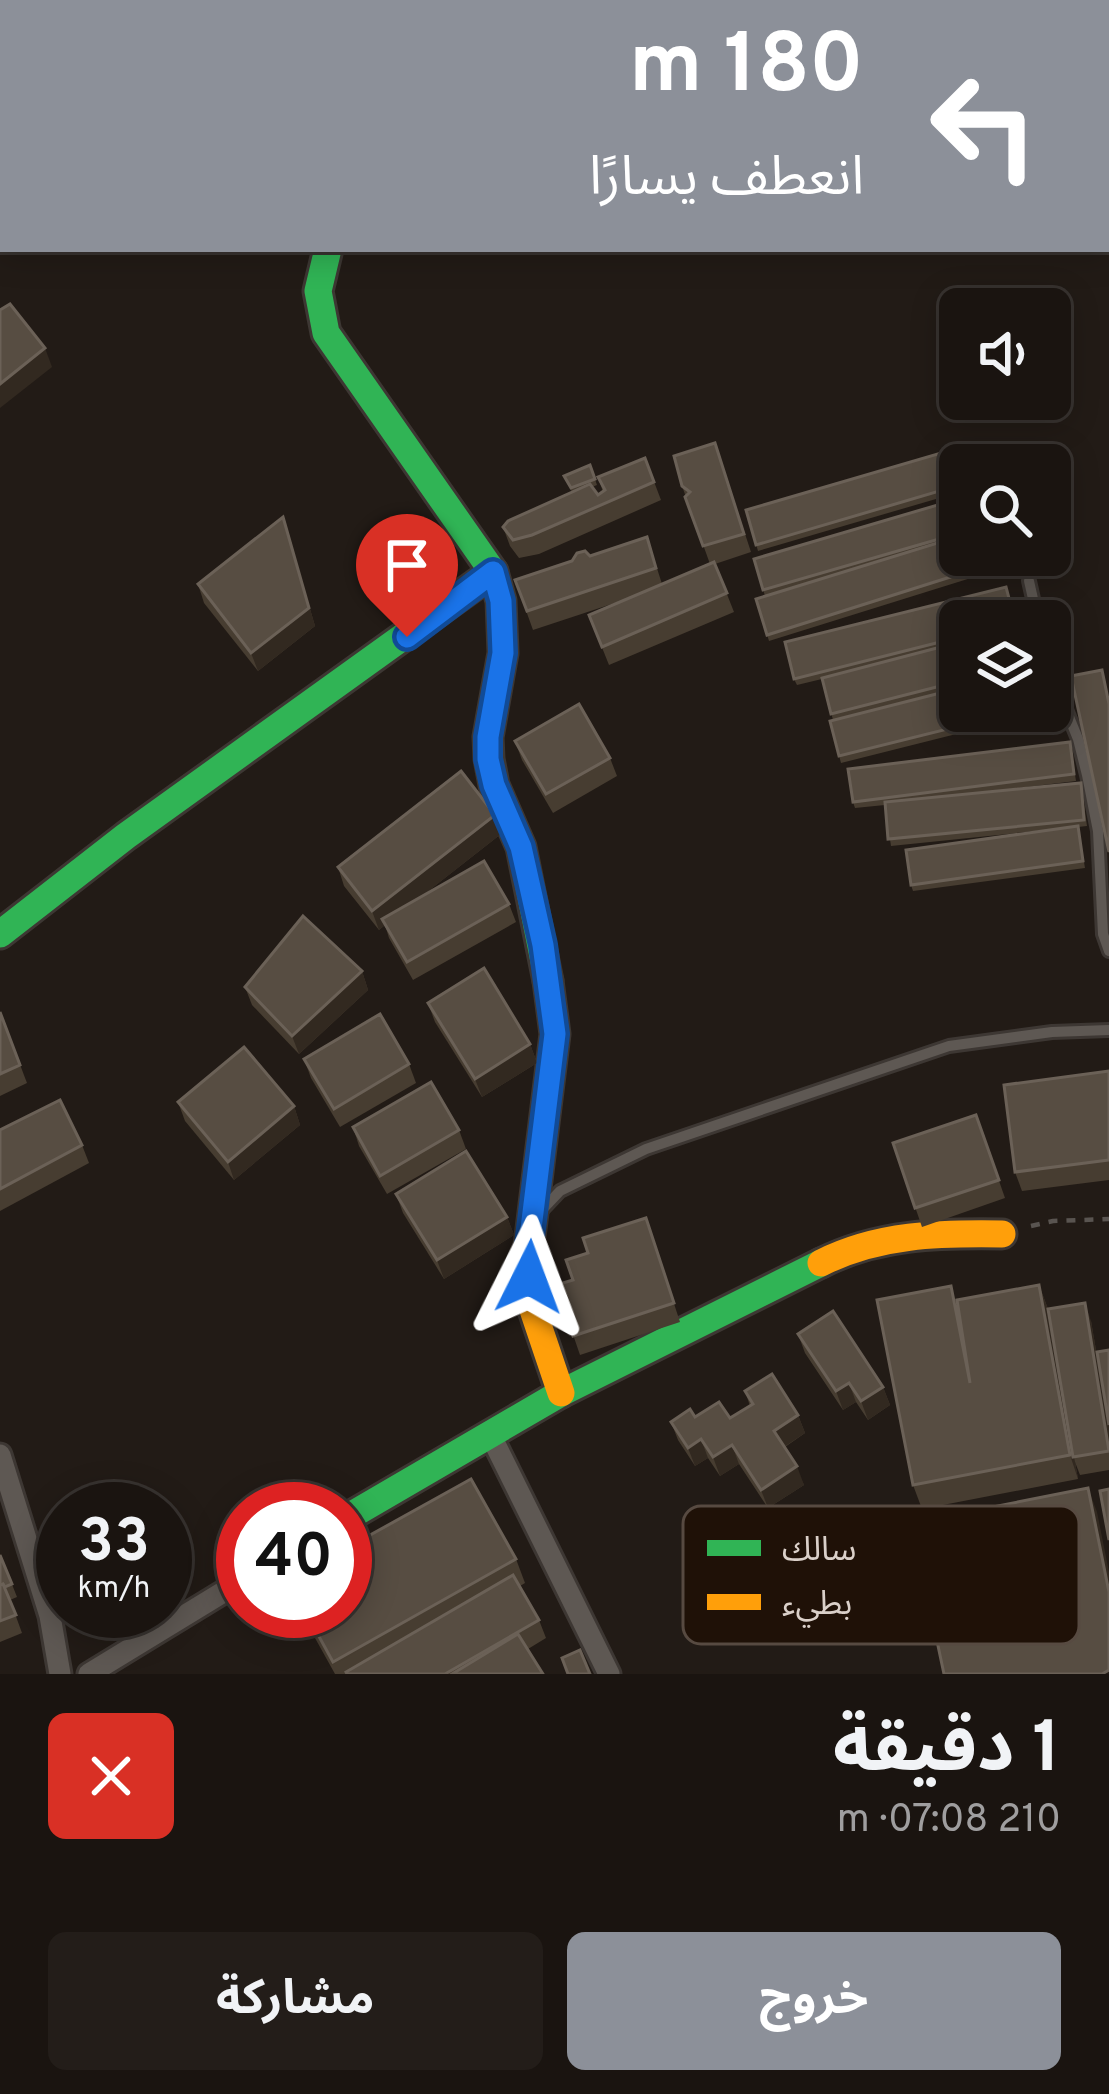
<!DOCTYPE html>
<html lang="ar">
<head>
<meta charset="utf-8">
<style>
  :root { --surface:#1a1410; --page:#231d19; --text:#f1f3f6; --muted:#9f9e9f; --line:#383330; --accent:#8c9099 }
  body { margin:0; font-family:Overpass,"Noto Sans Arabic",sans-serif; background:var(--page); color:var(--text); direction:rtl; height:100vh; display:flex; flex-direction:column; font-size:45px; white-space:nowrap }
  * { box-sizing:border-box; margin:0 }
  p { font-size:39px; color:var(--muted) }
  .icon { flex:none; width:66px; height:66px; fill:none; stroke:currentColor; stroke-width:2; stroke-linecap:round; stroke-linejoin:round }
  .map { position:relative; height:1674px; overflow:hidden; direction:ltr }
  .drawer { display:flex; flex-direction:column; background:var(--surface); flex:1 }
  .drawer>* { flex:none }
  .guide { position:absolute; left:0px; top:0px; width:1110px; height:252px; box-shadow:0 6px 30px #0003,0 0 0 3px var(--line); direction:rtl; background:#8c9099; color:#fff; overflow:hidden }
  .tools { position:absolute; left:939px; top:288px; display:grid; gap:24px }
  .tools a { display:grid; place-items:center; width:132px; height:132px; border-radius:18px; background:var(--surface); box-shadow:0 6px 30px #0003,0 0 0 3px var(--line); font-size:60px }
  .speed { position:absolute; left:36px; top:1482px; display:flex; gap:24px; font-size:60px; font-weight:700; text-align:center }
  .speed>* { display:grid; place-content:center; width:156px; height:156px; border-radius:50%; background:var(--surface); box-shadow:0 6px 30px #0003,0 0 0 3px var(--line); line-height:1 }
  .speed small { font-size:30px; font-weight:400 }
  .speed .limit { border:18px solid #d22; background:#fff; color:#111 }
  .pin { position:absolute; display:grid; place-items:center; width:102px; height:102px; color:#fff; margin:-123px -51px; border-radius:50% 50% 50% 0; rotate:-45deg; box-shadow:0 0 12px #0007 }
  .pin .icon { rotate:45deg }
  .me { position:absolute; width:132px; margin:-66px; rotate:3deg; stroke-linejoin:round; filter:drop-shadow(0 0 9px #0008) }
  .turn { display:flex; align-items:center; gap:42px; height:252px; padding:0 48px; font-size:54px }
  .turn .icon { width:156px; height:156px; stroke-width:2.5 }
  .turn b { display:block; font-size:84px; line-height:102px }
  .round { display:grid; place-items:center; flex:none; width:126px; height:126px; border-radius:18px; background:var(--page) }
  .head { display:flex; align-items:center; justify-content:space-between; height:204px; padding:0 48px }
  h1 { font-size:72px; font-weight:700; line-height:90px }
  .primary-button { display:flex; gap:24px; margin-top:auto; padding:24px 48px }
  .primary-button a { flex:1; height:138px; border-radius:18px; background:var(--accent); color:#fff; font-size:48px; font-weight:700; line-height:138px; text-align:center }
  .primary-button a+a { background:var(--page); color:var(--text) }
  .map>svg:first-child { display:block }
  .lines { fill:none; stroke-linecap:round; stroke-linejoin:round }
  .lane-casing { stroke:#3d3733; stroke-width:16 }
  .street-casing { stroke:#3d3733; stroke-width:27 }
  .fast-casing { stroke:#3d3733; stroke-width:33 }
  .slow-casing { stroke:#3d3733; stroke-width:33 }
  .path { stroke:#595450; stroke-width:4.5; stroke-dasharray:9 9; stroke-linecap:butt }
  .lane { stroke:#5e5853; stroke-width:10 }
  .street { stroke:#5e5853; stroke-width:21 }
  .fast { stroke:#30b455; stroke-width:27 }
  .slow { stroke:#ff9f0a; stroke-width:27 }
  .wall { fill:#473d31 }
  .shaded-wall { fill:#322920 }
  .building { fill:#574d42; stroke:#6b6157; stroke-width:3 }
  .route-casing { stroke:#114b97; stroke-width:30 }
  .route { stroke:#1a73e8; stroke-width:21 }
  .key { fill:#1f1107; stroke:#574a41; stroke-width:3 }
  .key-label { font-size:33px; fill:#dad0c9 }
</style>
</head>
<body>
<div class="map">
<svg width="1109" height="1674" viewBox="0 0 1109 1674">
  <rect width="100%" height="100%" fill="#221b16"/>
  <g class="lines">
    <defs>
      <g id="lane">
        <path d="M1029,581L1038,621"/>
        <path d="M1050,670L1078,739L1087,775L1098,831L1103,934L1109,951"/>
        <path d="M542,1210L560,1191L646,1149L949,1046L1052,1032L1109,1030"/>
      </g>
      <g id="street">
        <path d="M282,0L284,3"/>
        <path d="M490,1434L609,1674"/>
        <path d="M0,1455L50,1616L60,1674"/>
        <path d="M89,1674L243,1580"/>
      </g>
      <g id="fast">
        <path d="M328,249L318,291L326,333L493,572L501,601L503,653L488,737L489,759L494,785L521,847L548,981"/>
        <path d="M0,934L126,836L493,572"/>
        <path d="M345,1519L561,1393L821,1263"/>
      </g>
      <g id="slow">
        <path d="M548,981L555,1034L528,1253L530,1301L561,1393"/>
        <path d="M821,1263C878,1234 939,1233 1002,1234"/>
      </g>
    </defs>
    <use href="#lane" class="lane-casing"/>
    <use href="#street" class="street-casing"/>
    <use href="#fast" class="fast-casing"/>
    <use href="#slow" class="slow-casing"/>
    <g class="path">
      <path d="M855,3L890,0"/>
      <path d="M1031,1226L1053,1221L1109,1219"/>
    </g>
    <use href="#lane" class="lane"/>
    <use href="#street" class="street"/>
    <use href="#fast" class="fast"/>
    <use href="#slow" class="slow"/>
  </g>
  <g class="wall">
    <path d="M715,443L751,552L715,564L734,612L609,665L589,615L633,597L533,630L515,580L647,537L662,584L710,564L682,486Z"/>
    <path d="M645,458L661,500L539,554L519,558L510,546L503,527L572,492L564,476L590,465L597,485L592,487L598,495L603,492L598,477Z"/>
    <path d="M960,465V492L758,551L746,510Z"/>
    <path d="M960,504V555H999L1003,568L769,641L756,599L765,596L754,559Z"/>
    <path d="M283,517L315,626L258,671L204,603L198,584Z"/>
    <path d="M960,621V711L1044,712L841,763L830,721L833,720L822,679L797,685L794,679Z"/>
    <path d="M515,741L610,758L617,776L553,813L522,760Z"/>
    <path d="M1070,742L1076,781L967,794L1081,783L1087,826L1078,827L1085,868L913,891L911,885L1056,829L891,846L885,805L855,808L853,802Z"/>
    <path d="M495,815L501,834L418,899L509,904L516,922L413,980L389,938L385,925L379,930L344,886L338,867Z"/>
    <path d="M362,971L368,990L299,1054L252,1005L245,987Z"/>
    <path d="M428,1003L530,1044L537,1063L482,1097L435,1022Z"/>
    <path d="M0,1012L27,1083L0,1096Z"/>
    <path d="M304,1059L409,1064L416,1083L340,1127L311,1078Z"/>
    <path d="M1109,1071V1180L1022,1191L1015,1172Z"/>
    <path d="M178,1102L294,1106L300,1125L234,1180L185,1121Z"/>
    <path d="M976,1115L1005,1198L922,1227L893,1143Z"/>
    <path d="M353,1127L459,1130L466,1149L387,1194L359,1146Z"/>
    <path d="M0,1130L82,1145L89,1163L0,1211Z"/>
    <path d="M396,1194L507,1217L514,1235L444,1279L403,1213Z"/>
    <path d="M646,1218L680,1322L580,1355L556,1285L573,1280L588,1253Z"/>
    <path d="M1039,1285L1048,1309L1091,1321L1109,1426V1470L1080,1475L1075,1462L1078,1479L922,1509L913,1485L958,1306Z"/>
    <path d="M798,1334L883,1387L890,1405L868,1420L856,1402L843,1410L805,1353Z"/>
    <path d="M745,1391L798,1415L805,1433L785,1447L804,1485L768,1508L739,1464L720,1476L708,1458L695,1466L678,1440L671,1422L695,1417L730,1418L750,1406Z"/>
    <path d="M0,1554L17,1597L10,1600L22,1633L0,1642Z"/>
    <path d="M516,1559L525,1583L520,1586L539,1620L546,1638L528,1649L543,1674H335L300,1611H345Z"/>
  </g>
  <g class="shaded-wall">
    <path d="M132,0H151L152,1L149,3H128Z"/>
    <path d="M45,348L52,367L0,408V384Z"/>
    <path d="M283,517L315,626L258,671L251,653Z"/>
    <path d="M495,815L501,834L385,925L382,919L385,925L379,930L372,911Z"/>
    <path d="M362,971L368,990L299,1054L292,1036Z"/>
    <path d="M530,1044L537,1063L482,1097L475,1079Z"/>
    <path d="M294,1106L300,1125L234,1180L228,1162Z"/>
    <path d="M507,1217L514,1235L444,1279L437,1260Z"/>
    <path d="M1039,1285L1048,1309L1078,1479L1070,1455Z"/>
    <path d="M1085,1303L1091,1321L1109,1426V1447Z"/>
    <path d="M849,1383L856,1402L843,1410L836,1391Z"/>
    <path d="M883,1387L890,1405L868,1420L861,1401Z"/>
    <path d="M798,1415L805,1433L781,1449L774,1431Z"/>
    <path d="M701,1439L708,1458L695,1466L688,1448Z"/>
    <path d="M732,1445L739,1464L720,1476L713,1457Z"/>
    <path d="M797,1466L804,1485L768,1508L761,1490Z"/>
    <path d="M1088,1488L1097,1512L1109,1572V1592Z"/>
  </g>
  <g class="building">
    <path d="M109,0H132L128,3H111Z"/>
    <path d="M10,304L45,348L0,384V310Z"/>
    <path d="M715,443L744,534L703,546L685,497L690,492L682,486L674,456Z"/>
    <path d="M958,448L963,465H960V485L756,545L746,510Z"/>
    <path d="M645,458L654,482L532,535L513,540L503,527L508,521L590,484L598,495L605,490L598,477Z"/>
    <path d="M590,465L595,479L571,488L564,476Z"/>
    <path d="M958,499L960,505V533L763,590L754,559Z"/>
    <path d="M283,517L309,608L251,653L198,584Z"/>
    <path d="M960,536V555H999L1001,561L767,635L756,599Z"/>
    <path d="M647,537L656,568L527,611L515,580L572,561L577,553L585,551L590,556Z"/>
    <path d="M714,562L727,593L602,647L589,615Z"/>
    <path d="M1006,587L1015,621H960V637L794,679L785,642Z"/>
    <path d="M960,642V681L831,714L822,678Z"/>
    <path d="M1102,670L1109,704V852L1071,676Z"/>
    <path d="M960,688V711H1020L839,756L830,721Z"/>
    <path d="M579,704L610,758L546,794L515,741Z"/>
    <path d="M1070,742L1074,774L853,802L848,769Z"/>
    <path d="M461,771L495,815L372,911L338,867Z"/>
    <path d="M1081,783L1084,820L888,839L885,802Z"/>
    <path d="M1078,826L1083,861L911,885L906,850Z"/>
    <path d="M484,861L509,904L407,962L382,919Z"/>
    <path d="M303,916L362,971L292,1036L245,987Z"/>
    <path d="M484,968L530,1044L475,1079L428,1003Z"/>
    <path d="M0,1012L20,1065L0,1074Z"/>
    <path d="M380,1014L409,1064L334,1109L304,1059Z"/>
    <path d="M244,1047L294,1106L228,1162L178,1102Z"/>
    <path d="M1109,1071V1160L1015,1172L1004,1085Z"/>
    <path d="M431,1082L459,1130L380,1176L353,1127Z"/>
    <path d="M60,1100L82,1145L0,1189V1130Z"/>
    <path d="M976,1115L999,1180L915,1208L893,1143Z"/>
    <path d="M466,1151L507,1217L437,1260L396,1194Z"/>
    <path d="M646,1218L674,1303L573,1336L556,1285L573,1280L566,1260L588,1253L583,1238Z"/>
    <path d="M1039,1285L1070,1455L913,1485L877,1300L951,1286L970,1383L957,1300Z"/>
    <path d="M1085,1303L1109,1451L1073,1457L1048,1309Z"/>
    <path d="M833,1311L883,1387L861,1401L849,1383L836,1391L798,1334Z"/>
    <path d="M1109,1350V1425L1097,1352Z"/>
    <path d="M772,1374L798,1415L774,1431L797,1466L761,1490L732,1445L713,1457L701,1439L688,1448L671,1422L690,1409L695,1417L719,1402L730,1418L753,1404L745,1391Z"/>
    <path d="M471,1479L516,1559L333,1662L305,1611H345V1549Z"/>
    <path d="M1088,1488L1109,1592V1670L1102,1674H944L912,1523Z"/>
    <path d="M1109,1489V1540L1100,1491Z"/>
    <path d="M0,1555L12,1584L5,1587L3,1584L0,1585Z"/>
    <path d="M513,1575L539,1620L445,1674H347L346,1672Z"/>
    <path d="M3,1584L16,1615L0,1621V1585Z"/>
    <path d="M518,1634L543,1674H452Z"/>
    <path d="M580,1650L590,1674H568L562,1658Z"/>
  </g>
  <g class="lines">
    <defs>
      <path id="route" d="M407,637L493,572L501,601L503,653L488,737V759L494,785L521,847L543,945L555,1034L528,1253L529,1277"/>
    </defs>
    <use href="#route" class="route-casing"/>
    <use href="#route" class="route"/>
  </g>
  <rect x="683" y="1506" width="396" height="138" rx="18" class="key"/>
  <rect x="707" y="1540" width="54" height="16" fill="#30b455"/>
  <rect x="707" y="1594" width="54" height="16" fill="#ff9f0a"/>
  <g class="key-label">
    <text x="782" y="1560">سالك</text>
    <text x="782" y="1614">بطيء</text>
  </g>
</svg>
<div class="tools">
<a><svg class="icon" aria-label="sound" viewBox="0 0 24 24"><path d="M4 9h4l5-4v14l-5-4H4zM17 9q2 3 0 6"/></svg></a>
<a><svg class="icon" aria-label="search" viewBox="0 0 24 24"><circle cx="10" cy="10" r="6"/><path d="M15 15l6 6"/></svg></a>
<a><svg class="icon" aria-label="layers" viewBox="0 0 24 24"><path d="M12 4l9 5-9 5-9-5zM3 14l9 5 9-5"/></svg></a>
</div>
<div class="speed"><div>33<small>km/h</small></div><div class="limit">40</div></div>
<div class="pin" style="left:407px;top:637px;background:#d93025"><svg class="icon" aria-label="arrive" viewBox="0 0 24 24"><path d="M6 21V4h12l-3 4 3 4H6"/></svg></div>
<svg class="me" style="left:529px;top:1277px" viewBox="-20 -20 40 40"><path d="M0-17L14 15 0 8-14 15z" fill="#1a73e8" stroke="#fff" stroke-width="4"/></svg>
<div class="guide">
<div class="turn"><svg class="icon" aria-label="left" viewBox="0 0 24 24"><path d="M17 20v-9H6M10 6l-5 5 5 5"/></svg><div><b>180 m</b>انعطف يسارًا</div></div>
</div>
</div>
<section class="drawer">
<div class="head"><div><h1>1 دقيقة</h1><p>210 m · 07:08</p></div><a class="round" style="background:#d93025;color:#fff"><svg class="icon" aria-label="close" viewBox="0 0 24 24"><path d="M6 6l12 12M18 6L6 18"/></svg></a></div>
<div class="primary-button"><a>خروج</a><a>مشاركة</a></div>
</section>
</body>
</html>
